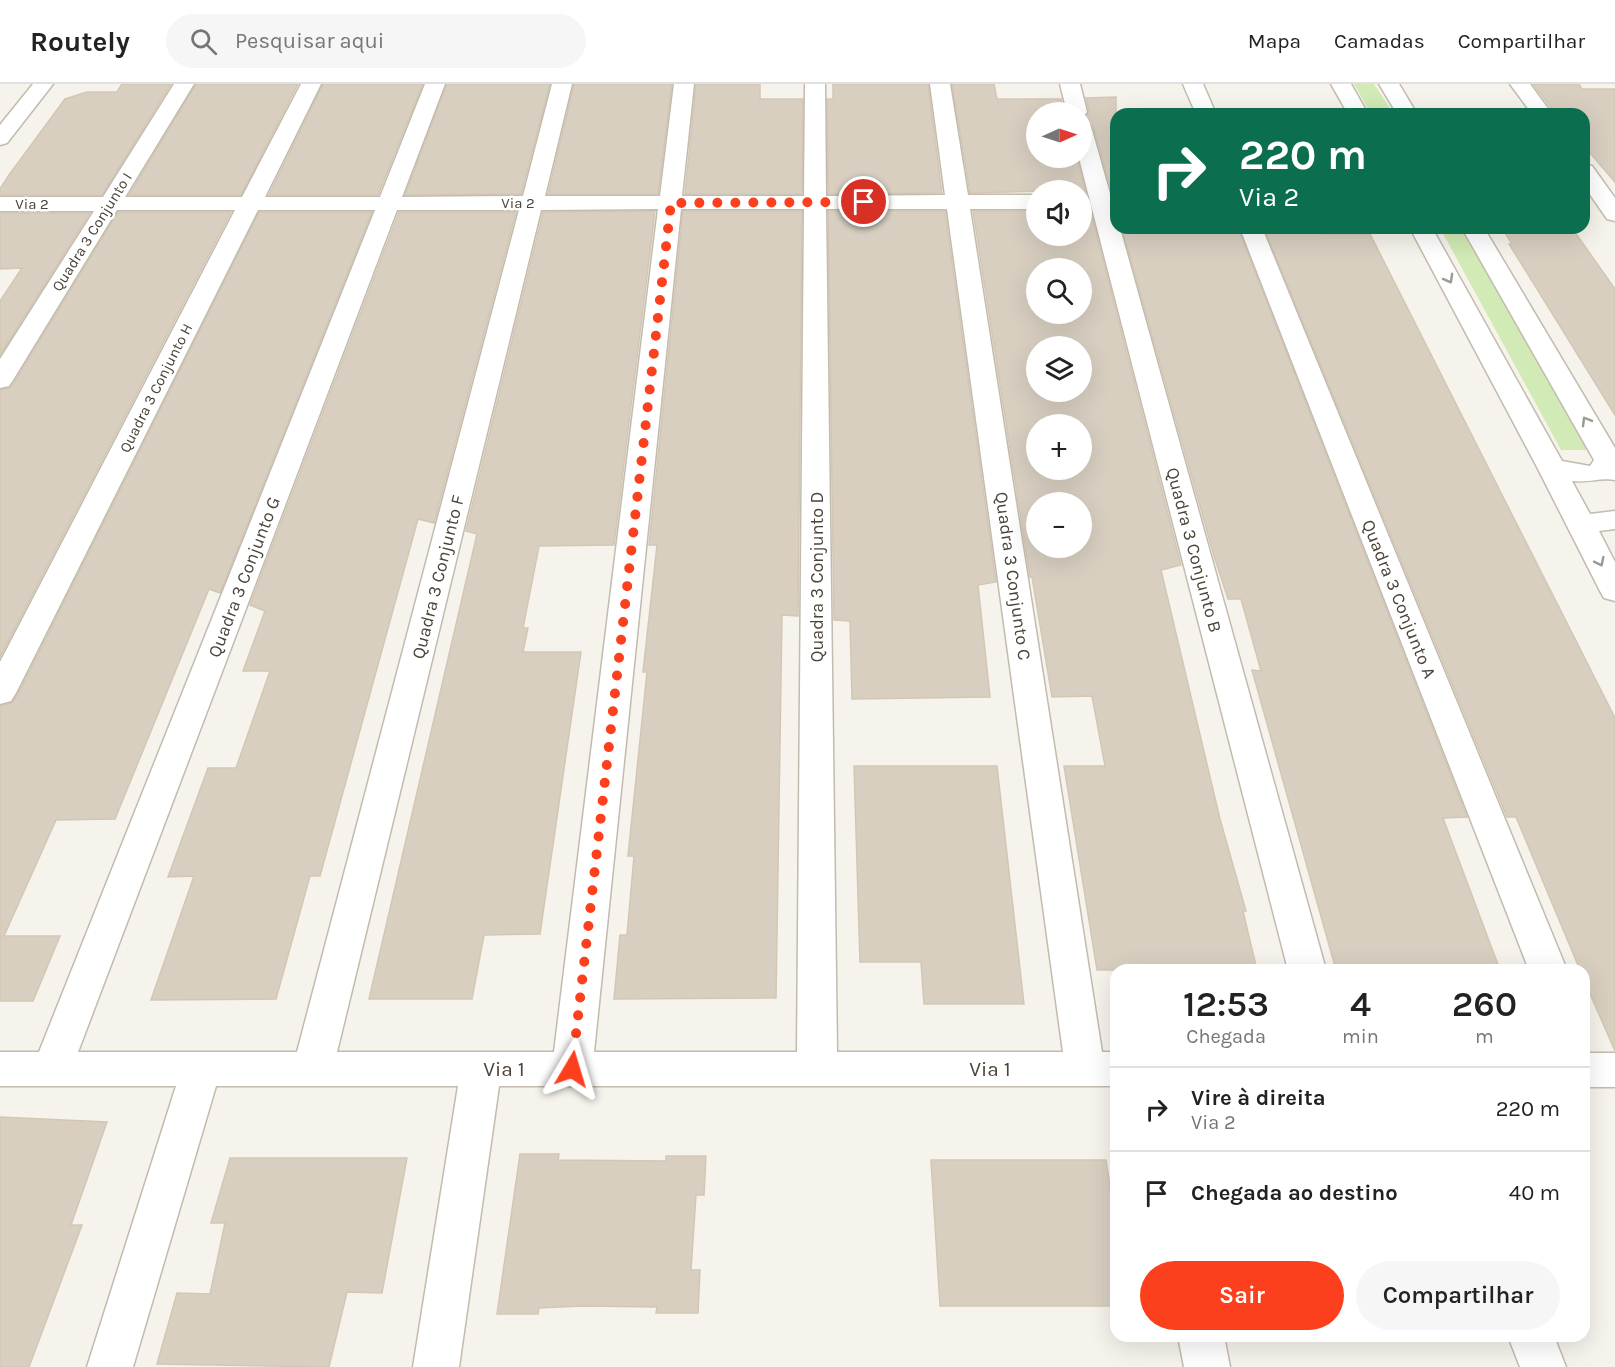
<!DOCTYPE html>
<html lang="pt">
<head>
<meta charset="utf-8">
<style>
  :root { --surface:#fff; --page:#f6f6f6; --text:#222; --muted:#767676; --line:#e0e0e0; --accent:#fc3f1d }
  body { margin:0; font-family:Karla,sans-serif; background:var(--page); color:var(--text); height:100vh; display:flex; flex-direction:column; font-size:22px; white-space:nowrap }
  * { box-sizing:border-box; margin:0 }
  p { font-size:20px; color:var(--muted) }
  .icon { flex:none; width:33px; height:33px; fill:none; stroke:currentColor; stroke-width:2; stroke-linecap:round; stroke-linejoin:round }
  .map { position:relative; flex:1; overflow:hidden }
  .sheet { position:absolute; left:1110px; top:880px; width:480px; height:378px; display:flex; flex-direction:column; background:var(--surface); border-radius:18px; box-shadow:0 6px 24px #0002 }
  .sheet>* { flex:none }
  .banner { position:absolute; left:1110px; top:24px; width:480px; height:126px; border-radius:18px; box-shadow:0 6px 24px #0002; background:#0b6e4f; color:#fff; overflow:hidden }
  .needle { width:39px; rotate:87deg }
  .tools { position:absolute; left:1026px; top:18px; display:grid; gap:12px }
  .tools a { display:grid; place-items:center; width:66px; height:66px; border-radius:50%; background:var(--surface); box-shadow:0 6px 24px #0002; font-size:30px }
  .pin { position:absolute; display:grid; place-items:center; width:51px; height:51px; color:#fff; margin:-26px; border:3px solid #fff; border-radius:50%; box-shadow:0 2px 6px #0007 }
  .me { position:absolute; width:66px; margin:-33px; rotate:7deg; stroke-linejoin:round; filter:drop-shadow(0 0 4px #0008) }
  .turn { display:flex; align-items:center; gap:21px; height:126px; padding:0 30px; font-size:27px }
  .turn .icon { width:78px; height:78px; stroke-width:2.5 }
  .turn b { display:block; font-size:42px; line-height:51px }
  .eta { display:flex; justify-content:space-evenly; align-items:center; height:102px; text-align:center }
  .eta b { font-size:36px; font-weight:600; line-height:42px }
  .primary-button { display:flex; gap:12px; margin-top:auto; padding:12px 30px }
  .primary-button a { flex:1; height:69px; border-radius:36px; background:var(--accent); color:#fff; font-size:24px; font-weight:600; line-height:69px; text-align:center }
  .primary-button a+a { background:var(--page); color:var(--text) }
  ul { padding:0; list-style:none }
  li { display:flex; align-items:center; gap:18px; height:84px; padding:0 30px; border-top:2px solid var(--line) }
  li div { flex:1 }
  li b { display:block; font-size:22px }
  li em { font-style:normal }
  header { display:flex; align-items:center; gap:36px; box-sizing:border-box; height:84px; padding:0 30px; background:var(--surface); border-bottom:2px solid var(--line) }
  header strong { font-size:28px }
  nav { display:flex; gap:33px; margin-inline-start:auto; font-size:21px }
  .search { width:420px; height:54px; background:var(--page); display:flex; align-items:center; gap:15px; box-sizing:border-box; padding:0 21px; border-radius:33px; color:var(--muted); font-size:22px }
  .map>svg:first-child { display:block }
  .green { fill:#d2eab5 }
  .building { fill:#d8cfc1; stroke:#d3c7b4; stroke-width:1.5; fill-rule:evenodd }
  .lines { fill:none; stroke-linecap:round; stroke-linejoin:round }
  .minor-casing { stroke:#c2bbae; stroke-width:3 }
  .tertiary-casing { stroke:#c2bbae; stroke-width:3 }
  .minor { fill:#fff; fill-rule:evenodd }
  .tertiary { fill:#fff; fill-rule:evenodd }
  .oneway { stroke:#9c9892 }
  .route { stroke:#fc3f1d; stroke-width:10; stroke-dasharray:0 18 }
  .labels { text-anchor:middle; stroke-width:5; stroke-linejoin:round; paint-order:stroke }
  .far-street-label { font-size:15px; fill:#4b4439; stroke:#fff }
  .street-label { font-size:18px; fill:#4b4439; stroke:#fff }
  .near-street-label { font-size:21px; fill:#4b4439; stroke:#fff }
</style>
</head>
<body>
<header>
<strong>Routely</strong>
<div class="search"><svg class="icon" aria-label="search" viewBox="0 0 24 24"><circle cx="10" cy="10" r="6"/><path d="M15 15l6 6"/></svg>Pesquisar aqui</div>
<nav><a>Mapa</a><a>Camadas</a><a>Compartilhar</a></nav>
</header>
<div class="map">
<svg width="1615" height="1283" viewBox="0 0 1615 1283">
  <rect width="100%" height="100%" fill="#f6f3ec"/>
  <g class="green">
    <path d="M1354,0H1374L1394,30H1371Z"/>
    <path d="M1440,144H1467L1590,366H1561Z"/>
  </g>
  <g class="building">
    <path d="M122,0H171L102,111H0V105L9,91L65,15L87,8H117Z"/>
    <path d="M196,0H298L241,111H129Z"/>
    <path d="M323,0H423L378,111H269Z"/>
    <path d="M447,0H550L521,110L405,111Z"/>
    <path d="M574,0H672L658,110H548Z"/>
    <path d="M696,0H760V15H803L802,110H685Z"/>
    <path d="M833,0H928L942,109L828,110L827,15H833Z"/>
    <path d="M952,0H994L997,15H1061L1065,28H1036V74H1077L1181,481L1161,486L1220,735L1246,827H1243L1257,886H1097L1064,682H1105L1092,612L1052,613L1032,493H1030L973,127H1036V152H1082V106L970,109ZM1036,184H1082V230H1036ZM1036,262H1082V308H1036ZM1036,340H1082V386H1036ZM1036,418H1082V464H1036Z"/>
    <path d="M1533,0H1579L1582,5H1615V98L1584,62V30H1556Z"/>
    <path d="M1116,13V123L1094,45L1090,40L1082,38L1089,27L1086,14Z"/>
    <path d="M655,127L614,461L539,462L523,544H528L523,568H581L540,850L484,851L472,915H369L477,450L466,447L543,128Z"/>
    <path d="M683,127H802L798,532L782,531L776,914L614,915L620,851H627L634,772H628L647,588H643L657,461H649Z"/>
    <path d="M828,127H945L996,498L978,501L990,613L852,615L850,537L834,536Z"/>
    <path d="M118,128H231L0,573V306L9,304L15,297Z"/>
    <path d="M259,128H372L220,509L209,505L115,735L56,736L4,852H60L33,917H0V622L12,619L18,610Z"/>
    <path d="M399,128H516L434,439L418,435L320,792H310L276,915L151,916L194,792L168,793L208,684H236L270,587H243L265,527L250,521Z"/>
    <path d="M0,129H90L0,271V217L22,184L0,185Z"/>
    <path d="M1122,144H1238L1467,733L1443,734L1500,886H1336L1252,586L1261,587L1241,515H1228L1214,472Z"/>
    <path d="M1264,144H1318L1321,150H1370L1615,634V967L1584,896V886H1580L1516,733H1507Z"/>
    <path d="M1502,144H1572L1615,205V331L1509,160H1512Z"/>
    <path d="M854,682H997L1024,920H924L921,878H860Z"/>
    <path d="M0,1033L107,1038L71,1141H82L29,1283H0Z"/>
    <path d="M520,1070H559L558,1076L666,1077V1072H706L704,1111H696L691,1186H700L698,1229H656L657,1223L582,1222L539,1224L538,1230H497Z"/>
    <path d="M230,1074H407L382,1209L347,1208L329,1283L157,1280L177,1209L210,1210L225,1139H211Z"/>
    <path d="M931,1076H1106L1116,1141V1222H940Z"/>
  </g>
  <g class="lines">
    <defs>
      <g id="minor">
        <path d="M33,0H53L7,59L0,61V41Z"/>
        <path d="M174,0H194L125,113H242L301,0H321L265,113H380L425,0H445L402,113L523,112L552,0H572L545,112H660L674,0H694L682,112H804L805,0H825L826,112L945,111L930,0H950L968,111H1036V125H970L1102,968H1116V1002H499L459,1283H413L458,1002H216L133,1283H87L176,1002H0V968H39L375,126H258L16,609L11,617L0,620V578L235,126H117L13,296L9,302L0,304V275L94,127H0V113H103ZM658,125L554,968H337L541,126ZM681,125H804L797,968H594ZM826,125H947L1063,968H837ZM397,126H519L297,968H78Z"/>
        <path d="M1060,0H1080L1087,28L1084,32L1082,33V28H1067Z"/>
        <path d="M1183,0H1203L1216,30H1196Z"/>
        <path d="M1510,0H1530L1552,30H1532Z"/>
        <path d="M1082,40L1089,42L1092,46L1116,131V144H1120L1326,886H1288L1079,74H1082Z"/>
        <path d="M1584,80L1592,82L1615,114V137L1607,135L1584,102Z"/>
        <path d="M1240,144H1262L1567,886H1529Z"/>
        <rect x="1584" y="969" width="31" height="34"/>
        <path d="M1178,1252H1224L1230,1283H1184Z"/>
        <path d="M1508,1252H1554L1566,1283H1520Z"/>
      </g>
      <g id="tertiary">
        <path d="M1331,0H1351L1368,30H1348Z"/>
        <path d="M1379,0H1399L1417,30H1397Z"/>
        <path d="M1410,144H1432L1562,377L1590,382L1594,376L1462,144H1484L1615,364V396C1602,393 1587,399 1572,397L1590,430L1615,427V445L1599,447L1615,478V517L1604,514L1600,507L1537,383Z"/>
      </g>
    </defs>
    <use href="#minor" class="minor-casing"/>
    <use href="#tertiary" class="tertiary-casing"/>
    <use href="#minor" class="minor"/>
    <use href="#tertiary" class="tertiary"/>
  </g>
  <defs><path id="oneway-chevron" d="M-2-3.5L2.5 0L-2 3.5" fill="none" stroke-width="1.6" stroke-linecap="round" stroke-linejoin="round" transform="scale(1.5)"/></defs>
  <g class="oneway">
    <use href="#oneway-chevron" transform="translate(1449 195) rotate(61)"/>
    <use href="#oneway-chevron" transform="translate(1586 337) rotate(-120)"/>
    <use href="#oneway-chevron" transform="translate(1600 478) rotate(63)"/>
  </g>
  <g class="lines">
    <path class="route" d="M572,985L671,119L864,118"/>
  </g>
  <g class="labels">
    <g class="far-street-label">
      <text x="518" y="124">Via 2</text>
      <text x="32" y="125">Via 2</text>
      <text transform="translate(92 148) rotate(-58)" y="5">Quadra 3 Conjunto I</text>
      <text transform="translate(156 304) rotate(-63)" y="5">Quadra 3 Conjunto H</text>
    </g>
    <g class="street-label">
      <text transform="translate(1194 466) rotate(75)" y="6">Quadra 3 Conjunto B</text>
      <text transform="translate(1013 492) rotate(82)" y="6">Quadra 3 Conjunto C</text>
      <text transform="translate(244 493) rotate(-69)" y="6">Quadra 3 Conjunto G</text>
      <text transform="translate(438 493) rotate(-76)" y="6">Quadra 3 Conjunto F</text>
      <text transform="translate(817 493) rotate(-90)" y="6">Quadra 3 Conjunto D</text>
      <text transform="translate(1399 515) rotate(68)" y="6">Quadra 3 Conjunto A</text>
    </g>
    <g class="near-street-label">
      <text x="504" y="992">Via 1</text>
      <text x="990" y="992">Via 1</text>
    </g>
  </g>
</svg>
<div class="tools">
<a><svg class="needle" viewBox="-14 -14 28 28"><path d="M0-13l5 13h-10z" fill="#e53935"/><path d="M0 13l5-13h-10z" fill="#767676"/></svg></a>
<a><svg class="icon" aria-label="sound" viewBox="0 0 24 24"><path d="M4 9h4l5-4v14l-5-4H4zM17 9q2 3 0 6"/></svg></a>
<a><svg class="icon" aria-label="search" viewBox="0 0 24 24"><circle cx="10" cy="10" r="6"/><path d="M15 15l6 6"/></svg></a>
<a><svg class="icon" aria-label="layers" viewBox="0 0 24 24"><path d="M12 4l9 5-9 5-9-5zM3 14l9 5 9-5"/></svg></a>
<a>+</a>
<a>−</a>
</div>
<div class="pin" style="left:864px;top:118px;background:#d93025"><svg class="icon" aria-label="arrive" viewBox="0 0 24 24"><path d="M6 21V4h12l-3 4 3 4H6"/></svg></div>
<svg class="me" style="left:572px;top:985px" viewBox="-20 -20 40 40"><path d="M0-17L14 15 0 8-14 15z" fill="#fc3f1d" stroke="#fff" stroke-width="4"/></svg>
<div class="banner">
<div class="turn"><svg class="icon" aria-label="right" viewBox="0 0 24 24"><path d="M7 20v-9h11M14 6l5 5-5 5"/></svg><div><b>220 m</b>Via 2</div></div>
</div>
<section class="sheet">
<div class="eta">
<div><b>12:53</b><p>Chegada</p></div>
<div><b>4</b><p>min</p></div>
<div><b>260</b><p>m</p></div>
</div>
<ul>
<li><svg class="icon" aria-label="right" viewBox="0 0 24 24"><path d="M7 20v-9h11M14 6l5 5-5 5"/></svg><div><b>Vire à direita</b><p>Via 2</p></div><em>220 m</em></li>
<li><svg class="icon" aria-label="arrive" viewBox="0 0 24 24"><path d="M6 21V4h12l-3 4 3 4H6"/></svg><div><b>Chegada ao destino</b></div><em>40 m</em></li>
</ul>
<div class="primary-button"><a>Sair</a><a>Compartilhar</a></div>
</section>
</div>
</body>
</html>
